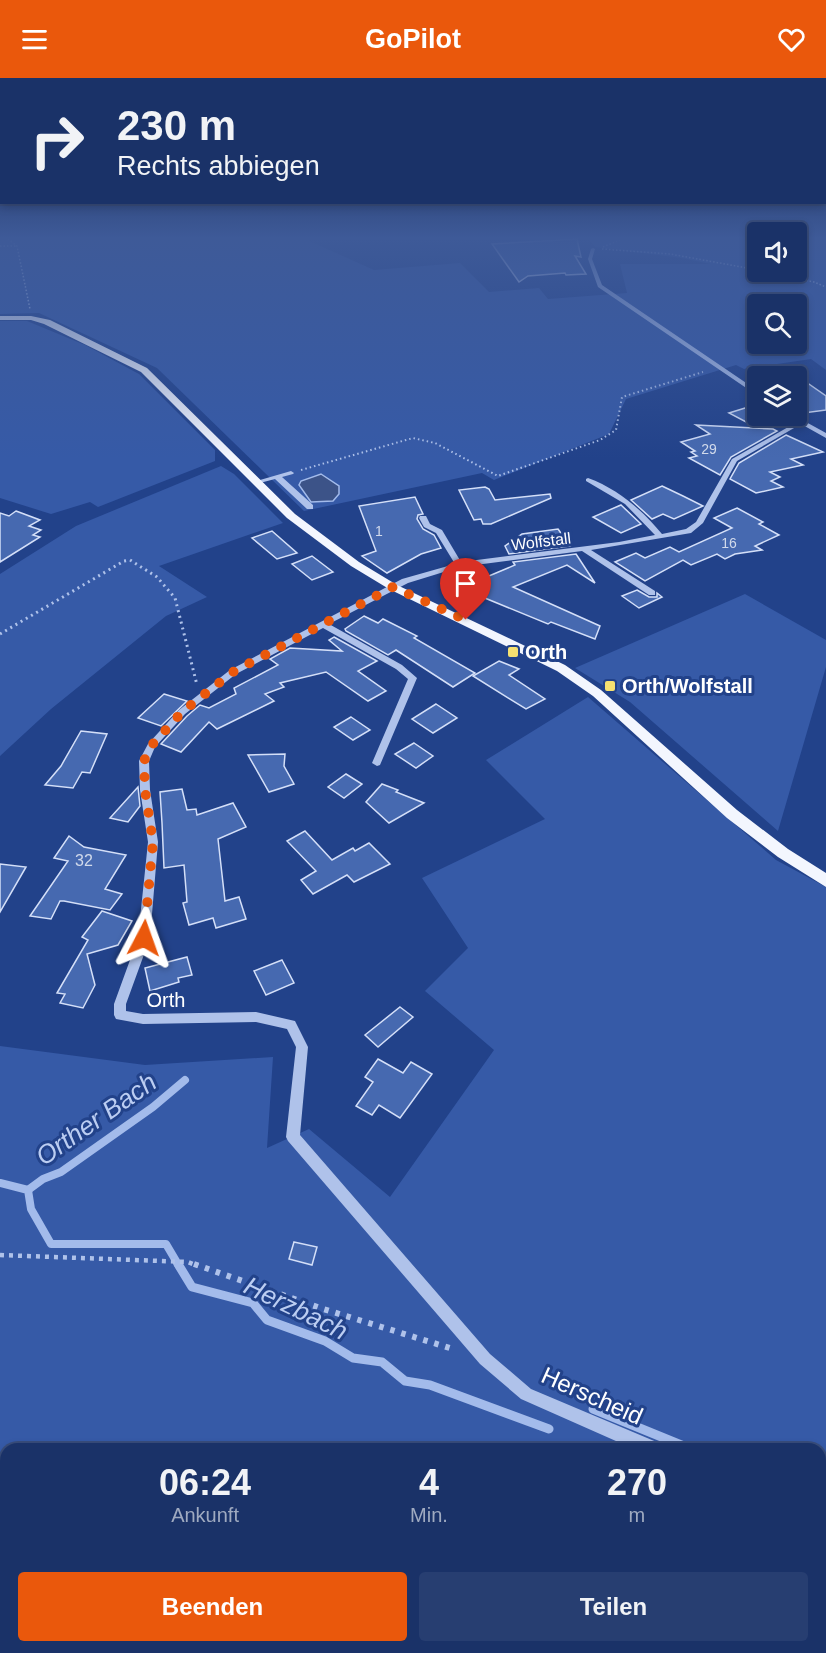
<!DOCTYPE html>
<html lang="de">
<head>
<meta charset="utf-8">
<style>
  :root { --surface:#1a3268; --page:#273e71; --text:#f1f3f6; --muted:#9faac0; --line:#384d7c; --accent:#ea580c }
  body { margin:0; font-family:Arial,sans-serif; background:var(--page); color:var(--text); height:100vh; display:flex; flex-direction:column; font-size:22px; white-space:nowrap }
  * { box-sizing:border-box; margin:0 }
  p { font-size:20px; color:var(--muted) }
  .icon { flex:none; width:33px; height:33px; fill:none; stroke:currentColor; stroke-width:2; stroke-linecap:round; stroke-linejoin:round }
  .map { position:relative; flex:1; overflow:hidden }
  .drawer { position:absolute; left:0px; top:1365px; width:826px; height:210px; display:flex; flex-direction:column; background:var(--surface); border-radius:18px 18px 0 0; box-shadow:0 3px 9px #0003,0 0 0 2px var(--line) }
  .drawer>* { flex:none }
  .banner { position:absolute; left:0px; top:0px; width:826px; height:126px; box-shadow:0 3px 9px #0003,0 0 0 2px var(--line); background:#1a3268; color:var(--text); overflow:hidden }
  .buttons { position:absolute; left:747px; top:144px; display:grid; gap:12px }
  .buttons a { display:grid; place-items:center; width:60px; height:60px; border-radius:6px; background:var(--surface); box-shadow:0 3px 9px #0003,0 0 0 2px var(--line); font-size:30px }
  .pin { position:absolute; display:grid; place-items:center; width:51px; height:51px; color:#fff; margin:-62px -26px; border-radius:50% 50% 50% 0; rotate:-45deg; box-shadow:0 0 6px #0007 }
  .pin .icon { rotate:45deg }
  .me { position:absolute; width:66px; margin:-33px; rotate:4deg; stroke-linejoin:round; filter:drop-shadow(0 0 4px #0008) }
  .turn { display:flex; align-items:center; gap:21px; height:126px; padding:0 18px; font-size:27px }
  .turn .icon { width:78px; height:78px; stroke-width:2.5 }
  .turn b { display:block; font-size:42px; line-height:51px }
  .eta { display:flex; justify-content:space-evenly; align-items:center; height:102px; text-align:center }
  .eta b { font-size:36px; font-weight:800; line-height:42px }
  .cta { display:flex; gap:12px; margin-top:auto; padding:12px 18px }
  .cta a { flex:1; height:69px; border-radius:6px; background:var(--accent); color:#fff; font-size:24px; font-weight:800; line-height:69px; text-align:center }
  .cta a+a { background:var(--page); color:var(--text) }
  header { display:flex; justify-content:space-between; align-items:center; height:78px; padding:0 18px; background:var(--accent); color:#fff; font-size:27px; font-weight:800 }
  .map>svg:first-child { display:block }
  .green { fill:#365aa7; fill-rule:evenodd }
  .water { fill:#3c5388; stroke:#a3bbeb; stroke-width:1.5 }
  .lines { fill:none; stroke-linecap:round; stroke-linejoin:round }
  .stream-far1 { stroke:#a3bbeb; stroke-width:8 }
  .stream { stroke:#a3bbeb; stroke-width:9 }
  .building { fill:#4669b0; stroke:#d4dff8; stroke-width:1.5 }
  .path-far4 { stroke:#afc2ea; stroke-width:1.5; stroke-dasharray:1.5 2; stroke-linecap:butt }
  .path-far3 { stroke:#afc2ea; stroke-width:2; stroke-dasharray:1.5 3; stroke-linecap:butt }
  .path-far2 { stroke:#afc2ea; stroke-width:3; stroke-dasharray:2 4; stroke-linecap:butt }
  .path-far1 { stroke:#afc2ea; stroke-width:4.5; stroke-dasharray:4 5; stroke-linecap:butt }
  .path { stroke:#afc2ea; stroke-width:6; stroke-dasharray:4.5 7; stroke-linecap:butt }
  .minor { fill:#afc2ea; fill-rule:evenodd }
  .major { fill:#f3f6fe; fill-rule:evenodd }
  .route { stroke:#ea580c; stroke-width:10; stroke-dasharray:0 18 }
  .poi-dot { fill:#f6e171; stroke:#22428a; stroke-width:2 }
  .labels { text-anchor:middle; stroke-width:6; stroke-linejoin:round; paint-order:stroke }
  .far-number-label { font-size:14px; fill:#d1daeb }
  .far-street-label { font-size:16px; fill:#fff; stroke:#22428a }
  .number-label { font-size:16px; fill:#d1daeb }
  .poi-label { font-size:20px; font-weight:bold; fill:#fff; stroke:#22428a; text-anchor:start }
  .street-label { font-size:20px; fill:#fff; stroke:#22428a }
  .near-street-label { font-size:24px; fill:#fff; stroke:#22428a }
  .near-water-label { font-size:26px; font-style:italic; fill:#bbcdf2; stroke:#22428a }
</style>
</head>
<body>
<header><svg class="icon" aria-label="menu" viewBox="0 0 24 24"><path d="M4 6h16M4 12h16M4 18h16"/></svg>GoPilot<svg class="icon" aria-label="heart" viewBox="0 0 24 24"><path d="M12 20l-8-8c-3-5 5-10 8-4 3-6 11-1 8 4z"/></svg></header>
<div class="map">
<svg width="826" height="1575" viewBox="0 0 826 1575">
  <rect width="100%" height="100%" fill="#22428a"/>
  <g class="green">
    <path d="M0,161H305L374,192L460,185L489,214L539,210L548,221L627,215L620,186H711L682,180L595,169L589,161H757L758,194H796L797,161H826V292L811,281L744,291L736,287L626,321L609,356L494,402L482,395L304,433L157,290L39,235L0,236ZM758,226H796V266H758Z"/>
    <path d="M0,243H27L85,267L139,296L215,372V383L98,429L90,424L51,436L0,420Z"/>
    <path d="M221,388L234,396L283,445L159,488L207,519L166,538L51,631L0,678V496L76,448Z"/>
    <path d="M745,516L826,562V589L778,753L630,624L575,590Z"/>
    <path d="M588,619L776,782L826,809V1575H31L27,1569H820V1371H6V1426L0,1428V968L145,987L273,979L267,1070L309,1051L390,1119L494,972L425,913L468,870L422,800L545,741L486,682Z"/>
  </g>
  <path class="water" d="M321,396L339,408V416L333,423L311,424L299,407L301,403Z"/>
  <g class="lines">
    <g class="stream-far1">
      <path d="M0,1105L28,1112L31,1131L51,1166H166L179,1188"/>
      <path d="M28,1112L43,1101L61,1094L153,1029L185,1002"/>
    </g>
    <g class="stream">
      <path d="M178,1186L192,1209L253,1225L267,1242L325,1263L353,1280L382,1284L405,1303L430,1307L549,1351"/>
      <path d="M593,1331L691,1371"/>
      <path d="M820,1428L826,1430"/>
    </g>
  </g>
  <g class="building">
    <path d="M577,161L581,179L575,178L586,196L566,197L565,195L528,198L519,204L492,166Z"/>
    <path d="M796,297L826,318V332L796,336Z"/>
    <path d="M758,326V344L748,345L729,335Z"/>
    <path d="M696,347L773,351L777,353L731,379L720,397L689,380L697,378L691,374L695,373L681,364L710,356Z"/>
    <path d="M786,357L823,374L791,381L803,387L770,394L780,399L771,403L783,409L756,415L730,401L739,385Z"/>
    <path d="M662,408L683,418L703,428L674,441L663,436L652,441L631,422Z"/>
    <path d="M485,409L489,411L495,422L550,416L551,420L491,446H483L481,441L474,442L459,412Z"/>
    <path d="M415,419L423,436L418,437L417,441L423,451L434,457L441,470L421,476L387,495L362,478L376,473L359,428Z"/>
    <path d="M621,427L641,446L621,455L593,439Z"/>
    <path d="M737,430L763,444L759,446L779,457L755,468L762,472L735,476L725,481L717,476L691,487L683,482L645,503L615,484L636,475L645,480L670,469L679,474L732,450L714,440Z"/>
    <path d="M16,433L40,442L29,448L41,452L33,457L40,459L0,484V435L9,438Z"/>
    <path d="M558,451L570,468L509,476L505,468L522,456Z"/>
    <path d="M272,453L297,475L277,481L252,460Z"/>
    <path d="M576,476L595,505L567,487L513,509L600,548L595,561L551,544L548,546L480,518L483,516L465,508L515,487L513,484Z"/>
    <path d="M312,478L333,494L312,502L292,486Z"/>
    <path d="M637,512L649,519H657V515L662,519L639,530L622,518Z"/>
    <path d="M364,538L378,545L383,541L417,558L414,560L475,595L453,609L396,572L388,577L346,553L345,551Z"/>
    <path d="M334,559L377,583L358,593L386,613L368,623L326,594L280,605L284,609L265,616L274,623L217,651L209,644L181,674L161,666L187,638L200,627L209,630L236,616L234,610L278,587L270,581L290,570L342,573L329,562Z"/>
    <path d="M499,583L519,591L509,597L545,621L526,631L473,598Z"/>
    <path d="M164,616L187,623L161,648L138,640Z"/>
    <path d="M436,626L457,640L433,655L412,641Z"/>
    <path d="M351,639L370,652L353,662L334,649Z"/>
    <path d="M81,653L107,656L90,695L82,694L73,710L45,707L61,688Z"/>
    <path d="M414,665L433,678L416,690L395,676Z"/>
    <path d="M285,676L284,688L294,706L269,714L248,677Z"/>
    <path d="M346,696L362,706L344,720L328,709Z"/>
    <path d="M382,706L398,712L396,714L424,725L389,745L366,724Z"/>
    <path d="M138,709L140,728L128,744L110,740Z"/>
    <path d="M182,711L187,732L196,731L197,737L233,725L246,749L218,761L225,823L239,819L246,841L216,850L213,840L189,847L183,825L187,824L184,787L164,790L162,745L160,714Z"/>
    <path d="M305,753L332,782L353,770L355,773L369,765L390,786L354,804L347,797L313,816L301,802L316,793L287,763Z"/>
    <path d="M69,758L84,769L126,777L105,811L122,816L110,832L64,823H60L51,841L30,838L68,783L54,780Z"/>
    <path d="M0,786L26,789L0,834Z"/>
    <path d="M102,833L132,843L118,867L87,876L95,907L83,930L60,925L65,916L57,915L88,862L82,859Z"/>
    <path d="M187,879L192,897L178,900L179,904L150,913L145,890Z"/>
    <path d="M282,882L294,905L266,917L254,893Z"/>
    <path d="M400,929L413,939L378,969L365,957Z"/>
    <path d="M378,981L403,995L411,984L432,996L400,1040L379,1027L372,1037L356,1028L373,1004L365,999Z"/>
    <path d="M294,1164L317,1169L312,1187L289,1181Z"/>
  </g>
  <g class="lines">
    <g class="path-far4">
      <path d="M8,161L17,168L30,231"/>
      <path d="M0,168H17"/>
      <path d="M603,169L622,161"/>
      <path d="M602,171L670,176L758,192"/>
      <path d="M765,194L814,204L826,209"/>
    </g>
    <path class="path-far3" d="M301,392L413,360L435,365L498,398L600,362L616,352L622,319L703,294"/>
    <path class="path-far2" d="M0,556L124,483L130,482L157,499L175,520L197,607"/>
    <path class="path-far1" d="M0,1177L188,1184L198,1188"/>
    <path class="path" d="M194,1186L320,1230L453,1271"/>
    <g class="minor">
      <path d="M593,170L595,171L592,181L602,207L758,313V318L598,209L588,181L591,171Z"/>
      <path d="M788,338H795L826,355V360L801,346L737,383L703,445L691,455L591,472L655,513V517H649L582,473L460,489L408,505L329,546L402,587L417,600L380,687L377,688L372,685L408,601L396,591L323,550L236,596L185,636L155,669L149,683L150,712L158,764L150,860L126,926V933L143,936L256,934L295,943L308,969L300,1057L490,1276L531,1311L659,1365L661,1371H634L521,1321L480,1286L288,1063L286,1059L296,969L287,951L256,944L143,946L116,941L114,937V926L138,860L148,764L140,712L139,683L148,666L179,632L230,592L402,501L455,486L436,455L424,449L419,440L420,438H426L430,446L442,452L461,484L619,464L655,457L625,426L586,403V401L588,400C618,411 642,432 662,456L686,451L696,444L732,381L797,344Z"/>
      <path d="M291,393L294,395L293,396L282,399L313,427V431H307L275,401L256,406L253,404Z"/>
      <path d="M646,1569H668L665,1575H644Z"/>
    </g>
    <path class="major" d="M0,238H31L50,242L147,290L295,436L359,484L397,507L565,587L601,612L737,732L788,771L826,795V809L778,779L727,740L593,618L557,593L389,511L351,488L287,440L141,294L44,246L31,242H0Z"/>
  </g>
  <linearGradient id="sky" x2="0" y2="1"><stop stop-color="#13244c"/><stop offset="0.42" stop-color="#3e5a98"/><stop offset="1" stop-color="#3e5a98" stop-opacity="0"/></linearGradient>
  <rect width="826" height="381" fill="url(#sky)"/>
  <g class="lines">
    <path class="route" d="M144,860L153,764L145,712L144,683L151,668L182,634L233,594L393,509L466,542"/>
  </g>
  <g class="poi-dot">
    <rect x="507" y="568" width="12" height="12" rx="3"/>
    <rect x="604" y="602" width="12" height="12" rx="3"/>
  </g>
  <g class="labels">
    <g class="far-number-label">
      <text x="709" y="376">29</text>
      <text x="379" y="458">1</text>
      <text x="729" y="470">16</text>
    </g>
    <g class="far-street-label">
      <text transform="translate(541 463) rotate(-7)" y="6">Wolfstall</text>
    </g>
    <g class="number-label">
      <text x="84" y="788">32</text>
    </g>
    <g class="poi-label">
      <text x="525" y="581">Orth</text>
      <text x="622" y="615">Orth/Wolfstall</text>
    </g>
    <g class="street-label">
      <text x="166" y="929">Orth</text>
    </g>
    <g class="near-street-label">
      <text transform="translate(592 1318) rotate(24)" y="8">Herscheid</text>
    </g>
    <g class="near-water-label">
      <text transform="translate(96 1041) rotate(-35)" y="9">Orther Bach</text>
      <text transform="translate(296 1230) rotate(26)" y="9">Herzbach</text>
    </g>
  </g>
</svg>
<div class="buttons">
<a><svg class="icon" aria-label="sound" viewBox="0 0 24 24"><path d="M4 9h4l5-4v14l-5-4H4zM17 9q2 3 0 6"/></svg></a>
<a><svg class="icon" aria-label="search" viewBox="0 0 24 24"><circle cx="10" cy="10" r="6"/><path d="M15 15l6 6"/></svg></a>
<a><svg class="icon" aria-label="layers" viewBox="0 0 24 24"><path d="M12 4l9 5-9 5-9-5zM3 14l9 5 9-5"/></svg></a>
</div>
<div class="pin" style="left:466px;top:542px;background:#d93025"><svg class="icon" aria-label="arrive" viewBox="0 0 24 24"><path d="M6 21V4h12l-3 4 3 4H6"/></svg></div>
<svg class="me" style="left:144px;top:860px" viewBox="-20 -20 40 40"><path d="M0-17L14 15 0 8-14 15z" fill="#ea580c" stroke="#fff" stroke-width="4"/></svg>
<div class="banner">
<div class="turn"><svg class="icon" aria-label="right" viewBox="0 0 24 24"><path d="M7 20v-9h11M14 6l5 5-5 5"/></svg><div><b>230 m</b>Rechts abbiegen</div></div>
</div>
<section class="drawer">
<div class="eta">
<div><b>06:24</b><p>Ankunft</p></div>
<div><b>4</b><p>Min.</p></div>
<div><b>270</b><p>m</p></div>
</div>
<div class="cta"><a>Beenden</a><a>Teilen</a></div>
</section>
</div>
</body>
</html>
